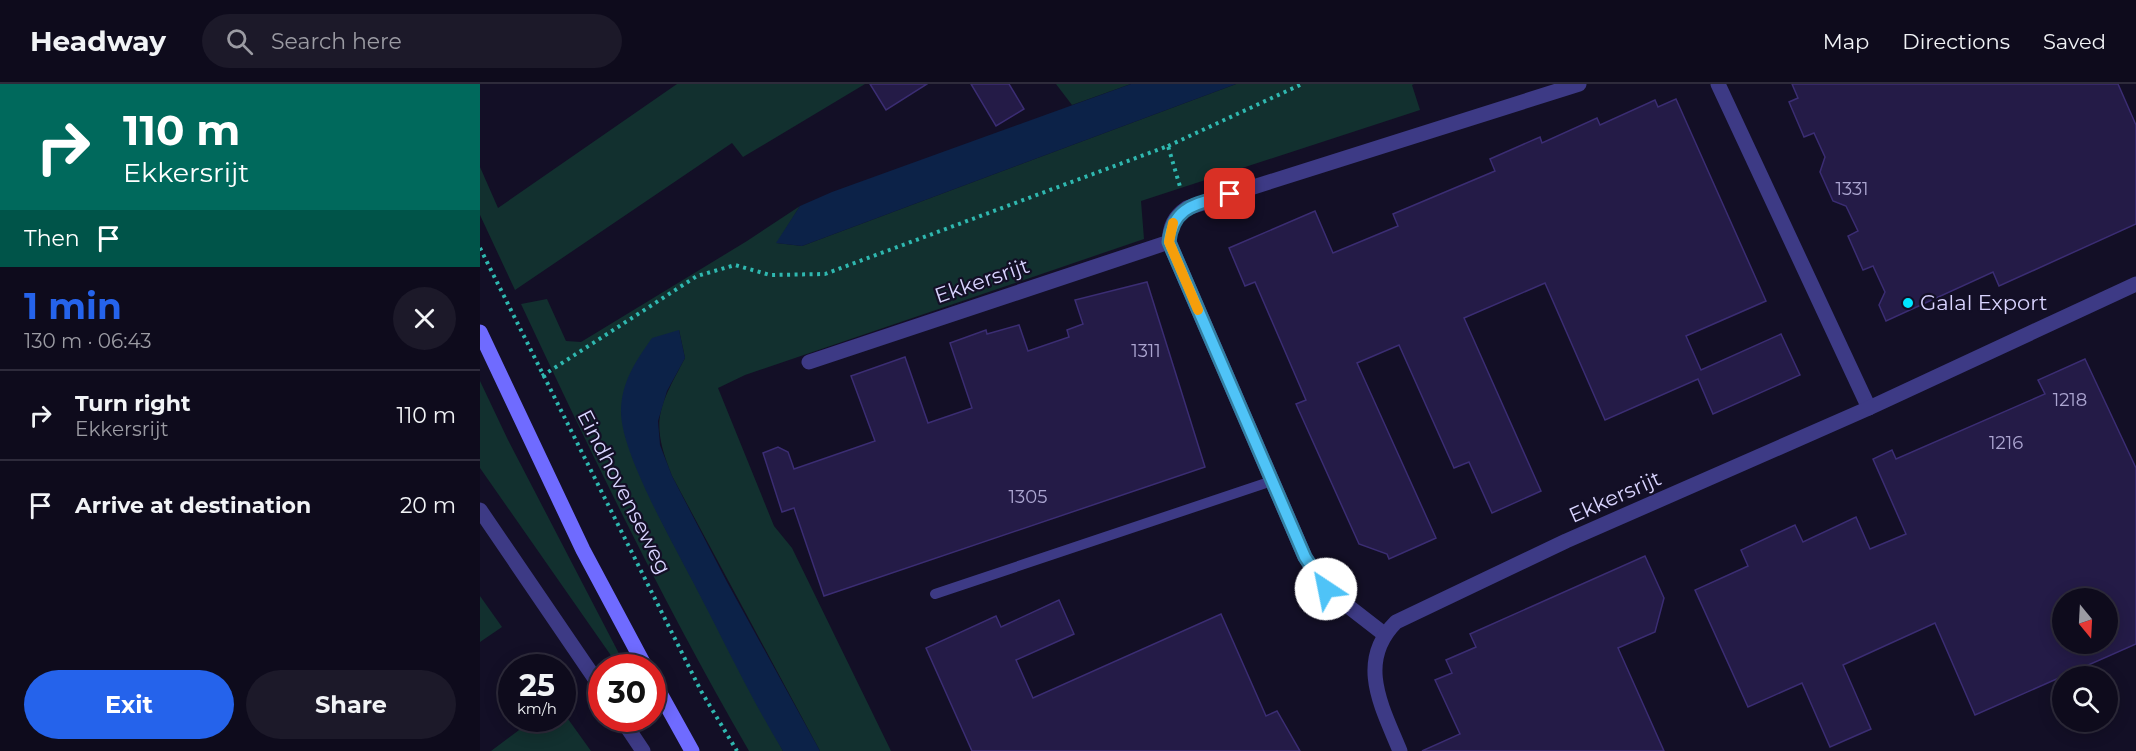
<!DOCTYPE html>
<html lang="en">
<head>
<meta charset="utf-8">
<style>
  :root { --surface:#0e0b1c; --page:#1c1929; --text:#f1f3f6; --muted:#9b9ba3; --line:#2e2b3b; --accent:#2563eb }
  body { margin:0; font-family:Montserrat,sans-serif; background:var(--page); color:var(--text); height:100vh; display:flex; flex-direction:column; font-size:22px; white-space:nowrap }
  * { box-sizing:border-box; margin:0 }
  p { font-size:20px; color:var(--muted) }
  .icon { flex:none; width:33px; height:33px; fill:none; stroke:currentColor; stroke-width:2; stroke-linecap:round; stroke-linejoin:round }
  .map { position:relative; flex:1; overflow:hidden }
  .side { display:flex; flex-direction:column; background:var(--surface); width:480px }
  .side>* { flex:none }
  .hud { background:#00695c; color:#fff; overflow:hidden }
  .needle { width:39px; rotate:162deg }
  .buttons { position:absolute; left:1572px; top:504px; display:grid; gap:12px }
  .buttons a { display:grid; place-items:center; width:66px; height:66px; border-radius:50%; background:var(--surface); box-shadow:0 3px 15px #0003,0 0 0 2px var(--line); font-size:30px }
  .speed { position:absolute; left:18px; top:570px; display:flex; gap:12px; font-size:30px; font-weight:700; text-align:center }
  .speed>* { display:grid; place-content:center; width:78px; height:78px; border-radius:50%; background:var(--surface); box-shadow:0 3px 15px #0003,0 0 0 2px var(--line); line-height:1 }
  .speed small { font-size:15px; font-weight:400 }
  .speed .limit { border:9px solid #d22; background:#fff; color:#111 }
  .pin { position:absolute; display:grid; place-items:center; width:51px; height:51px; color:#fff; margin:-26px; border-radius:12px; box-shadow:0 3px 9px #0006 }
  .me { position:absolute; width:66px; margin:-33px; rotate:326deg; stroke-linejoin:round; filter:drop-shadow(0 0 4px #0008) }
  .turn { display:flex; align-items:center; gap:21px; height:126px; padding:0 24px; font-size:27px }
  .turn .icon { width:78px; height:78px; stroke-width:2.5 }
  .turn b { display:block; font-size:42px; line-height:51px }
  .then { display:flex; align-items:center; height:57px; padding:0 24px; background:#0003; gap:12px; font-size:22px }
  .round { display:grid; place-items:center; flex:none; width:63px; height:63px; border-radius:32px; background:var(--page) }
  .overview { display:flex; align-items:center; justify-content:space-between; height:102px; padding:0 24px }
  h1 { font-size:36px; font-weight:700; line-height:45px; color:var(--accent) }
  .primary-button { display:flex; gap:12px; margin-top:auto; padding:12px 24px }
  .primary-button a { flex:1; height:69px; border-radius:36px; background:var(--accent); color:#fff; font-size:24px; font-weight:700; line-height:69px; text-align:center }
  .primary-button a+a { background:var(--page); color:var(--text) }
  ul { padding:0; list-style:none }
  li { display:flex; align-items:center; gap:18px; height:90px; padding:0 24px; border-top:2px solid var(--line) }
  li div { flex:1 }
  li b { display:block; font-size:22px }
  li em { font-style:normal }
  header { display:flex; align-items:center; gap:36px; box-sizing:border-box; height:84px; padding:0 30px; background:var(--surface); border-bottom:2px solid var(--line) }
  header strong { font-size:28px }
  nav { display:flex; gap:33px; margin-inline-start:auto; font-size:21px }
  .search { width:420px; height:54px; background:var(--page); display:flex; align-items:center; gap:15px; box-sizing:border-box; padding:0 21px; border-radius:33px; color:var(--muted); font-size:22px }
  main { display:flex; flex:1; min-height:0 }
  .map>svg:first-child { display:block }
  .green { fill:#12302f }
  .water { fill:#0c2248 }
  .building { fill:#241b47; stroke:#3b2d73; stroke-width:1.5; fill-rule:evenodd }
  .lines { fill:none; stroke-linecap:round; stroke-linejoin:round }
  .path { stroke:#2fb8b0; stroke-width:4; stroke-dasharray:3 4.5; stroke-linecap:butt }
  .lane { stroke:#3d3a85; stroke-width:10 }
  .street { stroke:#3d3a85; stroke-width:15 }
  .secondary { stroke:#6f6bff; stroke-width:15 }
  .route-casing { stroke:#337fa1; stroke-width:15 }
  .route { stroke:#4fc3f7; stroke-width:10 }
  .slow { stroke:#f59e0b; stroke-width:10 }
  .poi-dot { fill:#00e5ff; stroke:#130f26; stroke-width:2 }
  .labels { text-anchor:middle; stroke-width:4.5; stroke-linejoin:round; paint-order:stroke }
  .number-label { font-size:18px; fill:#aca6d1 }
  .street-label { font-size:21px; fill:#d9d4ff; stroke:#130f26 }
  .poi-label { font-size:21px; fill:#d9d4ff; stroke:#130f26; text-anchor:start }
</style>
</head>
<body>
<header>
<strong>Headway</strong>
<div class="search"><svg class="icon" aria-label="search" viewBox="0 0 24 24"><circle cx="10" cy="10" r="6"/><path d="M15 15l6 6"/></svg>Search here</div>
<nav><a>Map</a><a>Directions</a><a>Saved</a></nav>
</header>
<main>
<section class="side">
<div class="hud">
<div class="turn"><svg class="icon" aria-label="right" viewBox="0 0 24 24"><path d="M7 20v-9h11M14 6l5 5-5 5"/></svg><div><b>110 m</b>Ekkersrijt</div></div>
<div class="then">Then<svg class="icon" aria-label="arrive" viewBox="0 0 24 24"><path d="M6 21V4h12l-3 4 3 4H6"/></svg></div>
</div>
<div class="overview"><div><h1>1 min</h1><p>130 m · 06:43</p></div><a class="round"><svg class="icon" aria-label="close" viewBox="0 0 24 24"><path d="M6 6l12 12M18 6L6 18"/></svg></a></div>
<ul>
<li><svg class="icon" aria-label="right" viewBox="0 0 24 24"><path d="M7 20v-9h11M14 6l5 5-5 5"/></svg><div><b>Turn right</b><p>Ekkersrijt</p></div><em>110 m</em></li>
<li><svg class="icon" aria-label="arrive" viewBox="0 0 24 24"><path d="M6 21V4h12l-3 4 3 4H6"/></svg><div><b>Arrive at destination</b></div><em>20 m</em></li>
</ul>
<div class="primary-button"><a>Exit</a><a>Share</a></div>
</section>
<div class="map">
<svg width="1656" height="667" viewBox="0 0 1656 667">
  <rect width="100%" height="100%" fill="#130f26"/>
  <g class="green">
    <path d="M197,0H385L263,73L252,59L35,206L0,131V83L18,124Z"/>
    <path d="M576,0H651L592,21Z"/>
    <path d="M756,0H934L932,1L940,26L661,117L664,155L265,291L238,304L294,442L312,464L411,667H340L192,392C170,337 178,325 205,274L199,246L141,329L159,389L184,442L303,667H269C185,522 112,372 41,220L67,215L86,257L101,258L267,157L320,122L297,159L322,162Z"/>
    <path d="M0,297L28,356L146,583H139L0,384Z"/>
    <path d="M0,512L22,543L0,558Z"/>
    <path d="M83,628L111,667H11L54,635L82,634Z"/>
  </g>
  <g class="water">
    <path d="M651,0H756L322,162L296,159L320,122L352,108Z"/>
    <path d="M199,246L205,274L187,307L178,337L180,361L192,392L247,498L340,667H303C270,613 243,555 213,498C193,459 141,369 141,328C141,298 156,277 172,254Z"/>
  </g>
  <g class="building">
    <path d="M390,0H447L406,26Z"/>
    <path d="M491,0H529L544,25L516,42Z"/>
    <path d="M1312,0H1638L1656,41V140L1519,202L1513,188L1406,237L1399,221L1405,208L1393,182L1383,186L1368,152L1378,147L1366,122L1353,117L1340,88L1345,73L1334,49L1324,53L1309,18L1318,14Z"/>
    <path d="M1196,15L1286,217L1206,252L1221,286L1301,250L1320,291L1233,330L1218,295L1125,336L1065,199L984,234L1061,407L1012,429L989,378L974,384L919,261L877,279L956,454L909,475L907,470L879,460L816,320L826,316L775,198L765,202L749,164L835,127L853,169L918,142L913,130L1015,87L1010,75L1060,53L1062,59L1117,34L1120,41L1175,16L1178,23Z"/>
    <path d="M667,198L725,383L344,512L314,424L302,428L283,369L298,363L308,368L314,385L395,357L371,292L425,273L448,339L492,324L470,259L506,246L507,250L539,241L548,267L589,253L587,246L603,240L595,216Z"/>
    <path d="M1605,275L1656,384V560L1495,631L1455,539L1363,581L1391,645L1350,663L1322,599L1268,623L1215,506L1268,482L1261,466L1315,441L1323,458L1376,433L1390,465L1426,450L1393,375L1412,366L1416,375L1565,310L1558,296ZM1582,514H1628V560H1582Z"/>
    <path d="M1165,472L1184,514L1175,548L1138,564L1184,667H942L980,650L955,596L972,589L966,576L996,563L990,550Z"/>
    <path d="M579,516L594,550L536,576L553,614L741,530L786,632L797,627L820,667H492L446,564L516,532L521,543Z"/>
  </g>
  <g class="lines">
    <g class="path">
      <path d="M688,62L822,0"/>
      <path d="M0,164L221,607L257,667"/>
      <path d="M62,292L217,192L255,181L290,191L345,190L688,62L701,106"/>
    </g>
    <path class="lane" d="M455,510L792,397"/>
    <g class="street">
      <path d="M1238,0L1389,324"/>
      <path d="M329,278L689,158"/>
      <path d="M0,426L122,605"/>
      <path d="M904,550L846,505L825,473L689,158C690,142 694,133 707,124L1099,0"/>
      <path d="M141,634L163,667"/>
      <path d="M920,667C902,623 876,578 916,538L1086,457L1389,324L1656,200"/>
    </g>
    <g class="secondary">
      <path d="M0,248L103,466L166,584"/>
      <path d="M172,595L212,667"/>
    </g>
  </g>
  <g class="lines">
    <defs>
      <path id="route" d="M750,110C720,120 693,120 689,158L825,473L846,505"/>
    </defs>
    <use href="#route" class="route-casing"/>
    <use href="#route" class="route"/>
    <path class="slow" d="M693,139L689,158L718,226"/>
  </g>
  <circle class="poi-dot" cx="1428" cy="219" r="6"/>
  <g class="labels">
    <g class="number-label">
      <text x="1372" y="111">1331</text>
      <text x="666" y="273">1311</text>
      <text x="1590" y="322">1218</text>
      <text x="1526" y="365">1216</text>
      <text x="548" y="419">1305</text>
    </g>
    <g class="street-label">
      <text transform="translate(502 197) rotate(-19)" y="7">Ekkersrijt</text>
      <text transform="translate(144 408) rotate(63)" y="7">Eindhovenseweg</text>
      <text transform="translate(1135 413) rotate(-24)" y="7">Ekkersrijt</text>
    </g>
    <g class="poi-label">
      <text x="1440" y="226">Galal Export</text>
    </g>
  </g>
</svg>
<div class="buttons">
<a><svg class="needle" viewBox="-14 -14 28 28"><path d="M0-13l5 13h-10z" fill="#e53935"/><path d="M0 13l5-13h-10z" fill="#9b9ba3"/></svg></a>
<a><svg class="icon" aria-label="search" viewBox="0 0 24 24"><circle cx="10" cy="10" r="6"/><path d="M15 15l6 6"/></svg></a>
</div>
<div class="speed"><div>25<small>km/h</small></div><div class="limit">30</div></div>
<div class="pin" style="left:750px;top:110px;background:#d93025"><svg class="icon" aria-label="arrive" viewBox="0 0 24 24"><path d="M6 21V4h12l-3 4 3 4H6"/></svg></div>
<svg class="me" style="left:846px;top:505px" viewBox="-20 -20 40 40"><circle r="19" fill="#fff"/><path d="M0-13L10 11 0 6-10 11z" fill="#4fc3f7"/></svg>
</div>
</main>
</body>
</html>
